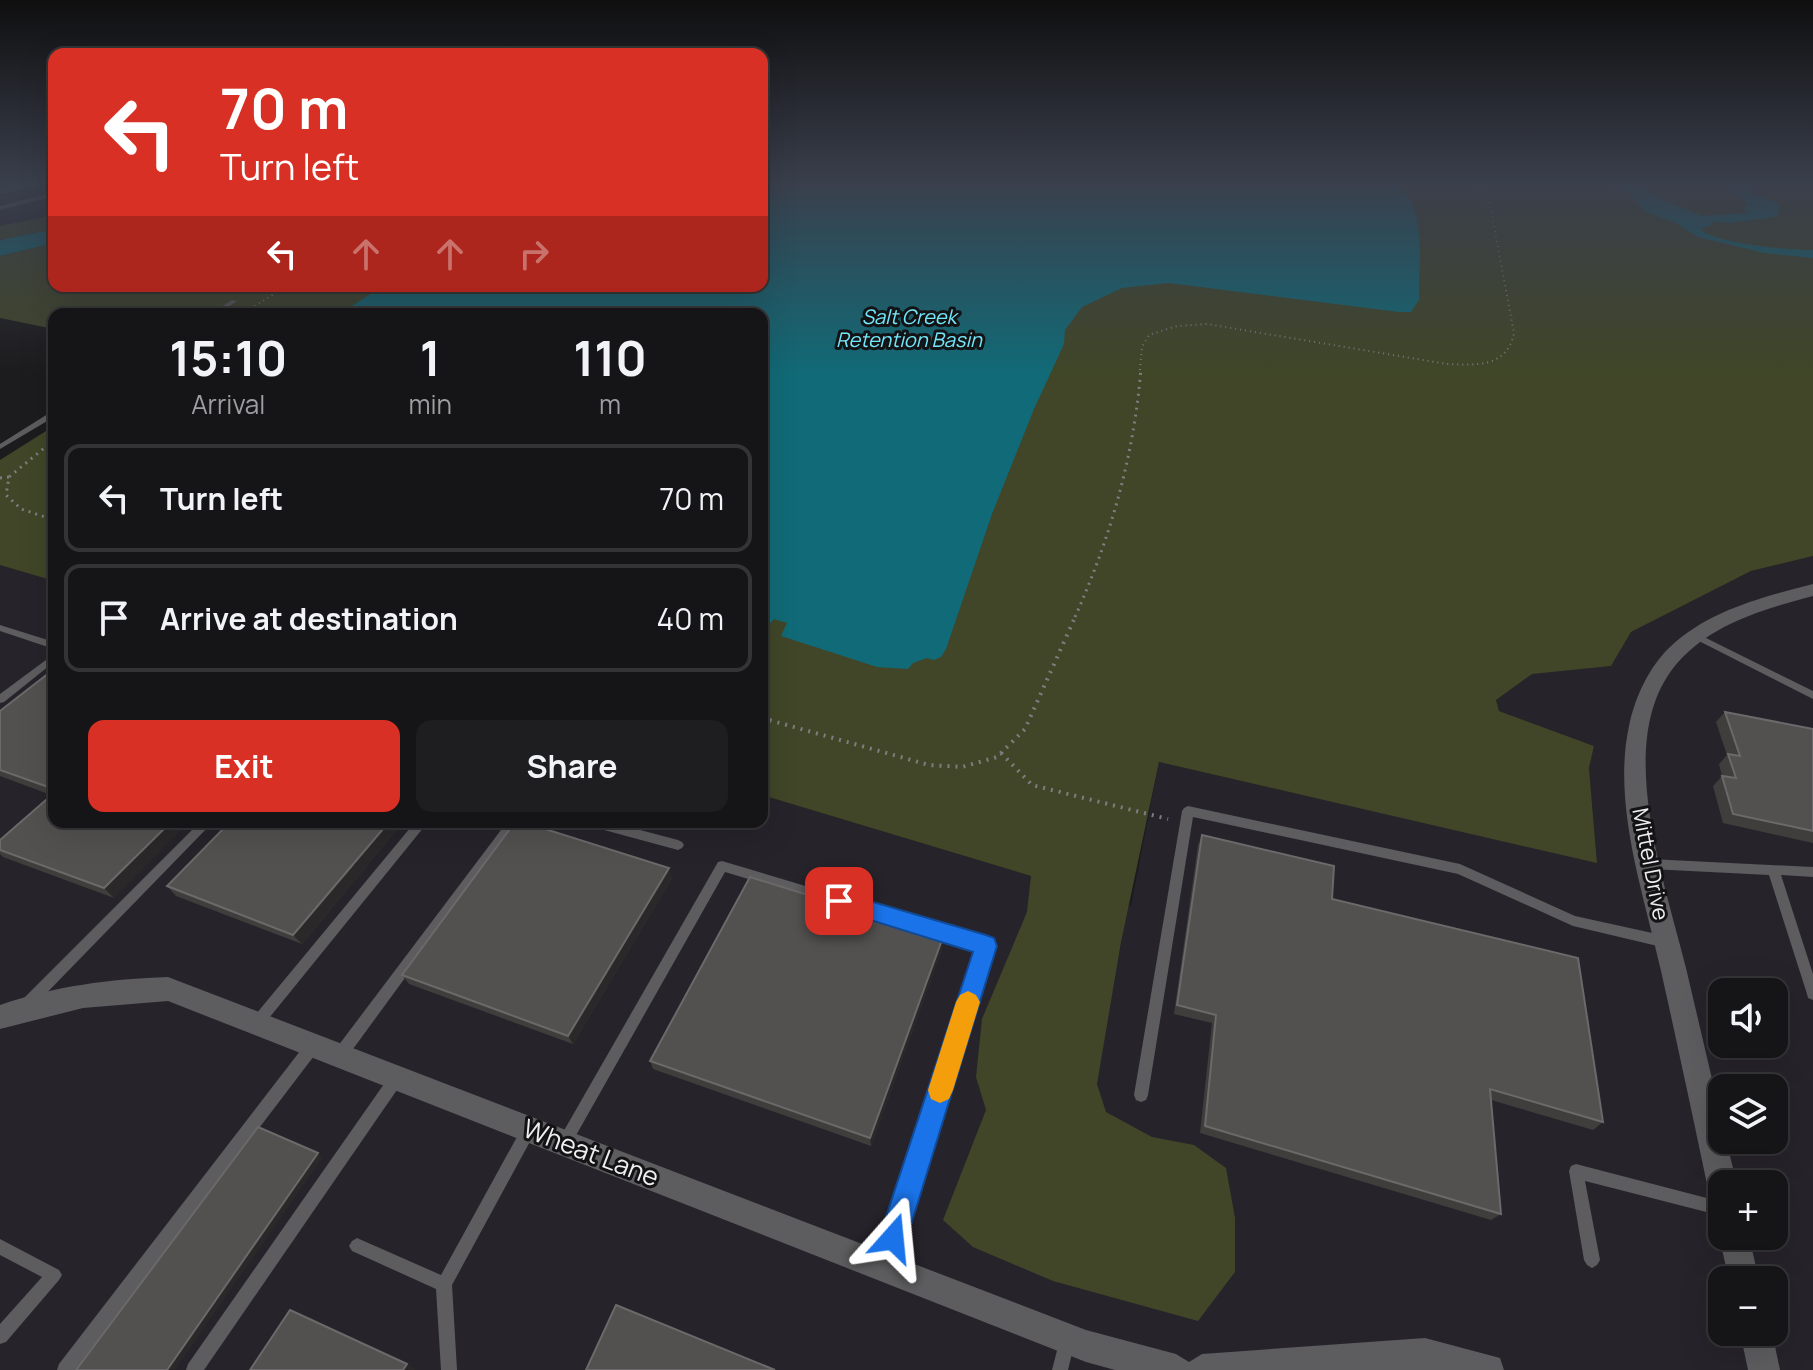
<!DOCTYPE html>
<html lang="en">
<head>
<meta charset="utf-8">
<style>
  :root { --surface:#151416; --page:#1e1d1f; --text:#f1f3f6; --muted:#9d9ea1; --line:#343335; --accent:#d93025 }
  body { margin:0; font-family:Manrope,sans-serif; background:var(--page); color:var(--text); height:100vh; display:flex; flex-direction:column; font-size:30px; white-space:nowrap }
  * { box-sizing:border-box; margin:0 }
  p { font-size:26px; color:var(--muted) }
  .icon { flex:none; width:44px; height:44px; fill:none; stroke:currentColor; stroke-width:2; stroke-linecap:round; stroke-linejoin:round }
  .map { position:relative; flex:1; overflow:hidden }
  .sheet { position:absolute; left:48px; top:308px; width:720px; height:520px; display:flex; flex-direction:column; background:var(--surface); border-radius:16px; box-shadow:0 8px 32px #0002,0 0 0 2px var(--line) }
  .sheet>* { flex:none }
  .hud { position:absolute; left:48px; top:48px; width:720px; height:244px; border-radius:16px; box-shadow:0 8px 32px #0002,0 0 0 2px var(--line); background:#d93025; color:#fff; overflow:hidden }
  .fabs { position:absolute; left:1708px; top:978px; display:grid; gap:16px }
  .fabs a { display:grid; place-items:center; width:80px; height:80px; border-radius:16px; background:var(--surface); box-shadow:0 8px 32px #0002,0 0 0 2px var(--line); font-size:40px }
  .pin { position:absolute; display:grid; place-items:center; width:68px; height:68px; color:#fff; margin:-34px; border-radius:16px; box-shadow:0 4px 12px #0006 }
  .me { position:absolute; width:88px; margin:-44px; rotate:18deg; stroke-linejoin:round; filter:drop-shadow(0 0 6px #0008) }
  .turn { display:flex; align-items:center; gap:28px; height:168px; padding:0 40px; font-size:36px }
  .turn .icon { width:104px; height:104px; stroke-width:2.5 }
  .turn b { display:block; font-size:56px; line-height:68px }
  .lanes { display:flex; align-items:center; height:76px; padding:0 40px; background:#0003; justify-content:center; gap:40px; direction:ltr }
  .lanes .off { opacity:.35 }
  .eta { display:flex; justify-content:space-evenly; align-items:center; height:136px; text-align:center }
  .eta b { font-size:48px; font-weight:700; line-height:56px }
  .cta { display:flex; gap:16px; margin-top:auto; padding:16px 40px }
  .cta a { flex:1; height:92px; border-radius:16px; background:var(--accent); color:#fff; font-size:32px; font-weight:700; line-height:92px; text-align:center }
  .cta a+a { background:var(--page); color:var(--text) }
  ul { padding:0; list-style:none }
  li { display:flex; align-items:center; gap:24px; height:108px; margin:0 16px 12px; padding:0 24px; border:4px solid var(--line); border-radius:16px }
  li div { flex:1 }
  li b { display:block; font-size:30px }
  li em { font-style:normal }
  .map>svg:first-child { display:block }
  .built { fill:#27232b; fill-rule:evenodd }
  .green { fill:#404627 }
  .water { fill:#116a77 }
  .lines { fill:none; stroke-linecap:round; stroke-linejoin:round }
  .path-far2 { stroke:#7e7d7f; stroke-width:2; stroke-dasharray:1 4; stroke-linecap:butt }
  .path-far1 { stroke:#7e7d7f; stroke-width:3; stroke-dasharray:2 5; stroke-linecap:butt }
  .path { stroke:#7e7d7f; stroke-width:4; stroke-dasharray:2 6; stroke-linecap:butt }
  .service { fill:#5d5c5e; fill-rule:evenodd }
  .minor { fill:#5d5c5e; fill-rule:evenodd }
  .wall { fill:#403e3c }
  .shaded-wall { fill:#2a2828 }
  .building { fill:#535150; stroke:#6b6969; stroke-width:2 }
  .route { fill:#1a73e8; stroke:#114b97; stroke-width:2 }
  .slow { fill:#f59e0b }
  .labels { text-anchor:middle; stroke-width:6; stroke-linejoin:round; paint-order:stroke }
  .far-water-label { font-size:20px; font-style:italic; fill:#72e7fa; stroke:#131214 }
  .street-label { font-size:22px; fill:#eeedef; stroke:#131214 }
  .near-street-label { font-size:26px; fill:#eeedef; stroke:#131214 }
</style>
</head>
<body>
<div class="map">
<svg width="1813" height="1370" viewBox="0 0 1813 1370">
  <rect width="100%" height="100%" fill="#1c1b1d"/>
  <g class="built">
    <path d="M0,182H54V215L0,226Z"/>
    <path d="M1813,556V1370H0V565L54,581V822H762V795L1131,906L1159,762L1597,862L1589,768L1594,746L1499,711L1496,700L1532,673L1611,666L1631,632L1751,571ZM1722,992H1774V1044H1722ZM1722,1088H1774V1140H1722ZM1722,1184H1774V1236H1722ZM1722,1280H1774V1332H1722Z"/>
  </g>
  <g class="green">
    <path d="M762,182H1813V556L1751,571L1631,632L1611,666L1532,674L1496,700L1499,711L1594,746L1589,768L1597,863L1159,762L1121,942L1097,1084L1106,1112L1152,1137L1194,1145L1226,1168L1235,1218V1272L1198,1321L1053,1281L973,1247L943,1220L986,1110L976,1077L982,1019L1027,912L1031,876L762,795V314H231L211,310L205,314H54V329L0,318V256L54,243V286H762Z"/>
    <path d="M54,215V229L0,240V226Z"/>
    <path d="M54,426V581L0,565V460Z"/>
  </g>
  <g class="water">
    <path d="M762,182H1065L1104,186L1168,182H1391C1430,201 1418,264 1419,300L1411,312H1399L1169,283L1122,288L1082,307L1065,330L1064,344L1034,409L992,514L946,649L941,657L934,660L927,658L913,663L908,669L877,667L781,636L787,623L774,619L762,632V314H339L383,286H762Z"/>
    <path d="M1604,182H1634L1659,198L1702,216L1749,213L1744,210L1747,203L1728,187V182H1786L1751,184L1746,187L1748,192L1780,204L1778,214L1774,217L1730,223L1706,221L1715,224L1700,229C1717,244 1789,250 1813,250V258L1764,253L1698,237L1678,224L1645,211L1629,193Z"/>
    <path d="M54,229V243L0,256V240Z"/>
  </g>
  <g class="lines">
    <g class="path-far2">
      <path d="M242,314L287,286"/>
      <path d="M1140,370L1142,347L1149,335L1177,326L1207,324L1447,364C1476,365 1507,368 1514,333L1491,210L1485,195L1470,182"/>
    </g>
    <g class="path-far1">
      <path d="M54,440L9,477L6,495L21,509L54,520"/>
      <path d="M0,478L9,477"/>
      <path d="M1075,617C1111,536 1134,456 1141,368"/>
    </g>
    <g class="path">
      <path d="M762,718L929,765L962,767L997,757L1025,729L1076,615"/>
      <path d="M1001,753L1032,785L1168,819"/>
    </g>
    <g class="service">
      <path d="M54,192V196L0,210V206Z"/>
      <path d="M232,300L237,301L218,314H210Z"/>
      <path d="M51,412H54V417L0,449V444Z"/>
      <path d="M0,625L54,642V649L0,631Z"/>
      <path d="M1694,632L1813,691V699L1691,637L1689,635Z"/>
      <path d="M54,654V662L4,702L0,703V694Z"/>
      <path d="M1188,806L1460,864L1575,916L1666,936L1670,938L1672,942L1670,946L1666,948L1573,926L1458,874L1193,817L1148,1095L1146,1100L1141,1102L1136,1100L1134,1095L1182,811L1184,808Z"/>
      <path d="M200,822H213L33,1007L28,1009L23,1007L22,1003L23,999Z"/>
      <path d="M415,822H428L261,1028L256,1030L251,1028L249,1024L251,1020Z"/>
      <path d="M507,822H519L345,1060L340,1062L335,1060L333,1055L335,1050Z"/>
      <path d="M587,822H610L678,840L682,842L684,845L682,848L678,850L593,827L589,825Z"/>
      <path d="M1650,859L1813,867V877L1781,875L1813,974V1000L1808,998L1807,994L1769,875L1650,869L1646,868L1644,864L1646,860Z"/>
      <path d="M722,861L986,940L990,942L992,946L893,1266L890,1271L885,1274L880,1271L877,1266L979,949L725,872L570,1146L565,1148L560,1146L558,1141L718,862Z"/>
      <path d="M312,1041L317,1042L319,1047L317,1052L75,1370H57L59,1364L307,1042Z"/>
      <path d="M396,1072L401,1074L403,1079L401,1084L204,1370H186L188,1364L391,1074Z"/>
      <path d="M528,1124L533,1126L535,1131L533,1136L452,1285L457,1370H441L436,1289L352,1251L349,1246L352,1241L357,1238L441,1275L523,1126Z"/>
      <path d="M1576,1164L1722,1202V1216L1585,1181L1600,1260L1597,1265L1592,1268L1587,1265L1584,1260L1569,1171L1571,1166Z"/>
      <path d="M0,1239L59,1270L62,1275L59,1280L6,1342L0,1344V1324L42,1277L0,1255Z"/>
      <path d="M1067,1333L1073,1335L1075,1341L1068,1370H1052L1061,1335Z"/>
    </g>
    <g class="minor">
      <path d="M1813,584V596C1760,610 1699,627 1667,677C1618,754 1666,886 1686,968C1698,1019 1710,1070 1722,1122V1140H1726L1737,1184H1722V1199L1712,1194L1707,1184C1692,1113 1677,1042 1661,971C1644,894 1612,805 1629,726C1635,697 1649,667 1670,647C1709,610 1763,597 1813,584Z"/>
      <path d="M168,977L1086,1330L1176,1354L1189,1362L1202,1354L1425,1338L1500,1358L1504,1370H1115L1086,1362L168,1001L83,1008L0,1029V1005C55,986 110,979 168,977Z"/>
      <path d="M1722,1229V1236H1749L1759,1280H1729L1719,1236Z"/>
      <path d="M1740,1332H1772L1780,1370H1748Z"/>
    </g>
  </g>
  <g class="wall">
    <path d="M54,669V822L114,898L3,857L0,854V840L51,795L0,776V711Z"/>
    <path d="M1725,712L1813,729V843L1723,823L1713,786L1722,776L1719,764L1727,755L1716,722Z"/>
    <path d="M230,822H403L302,944L176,896L167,886Z"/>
    <path d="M1202,835L1332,899L1603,1122L1593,1130L1491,1100L1501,1214L1491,1220L1200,1133L1212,1023L1174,1014L1198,845Z"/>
    <path d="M672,878L573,1044L409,984L402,975Z"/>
    <path d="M943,937V946L871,1146L653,1069L650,1061Z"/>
  </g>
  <g class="shaded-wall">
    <path d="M47,182H54V190L1,203L0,200V193Z"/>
    <path d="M171,822H189L114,898L104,888Z"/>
    <path d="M389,822H403L302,944L293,935Z"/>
    <path d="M669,868L672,878L573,1044L568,1036Z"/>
    <path d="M943,937V946L871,1146L870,1138Z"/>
    <path d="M318,1153L323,1157L175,1370H167Z"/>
    <path d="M407,1364L415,1369V1370H403Z"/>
  </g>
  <g class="building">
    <path d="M0,182H47L0,193Z"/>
    <path d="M54,669V789L0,770V711Z"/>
    <path d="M1725,712L1813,729V831L1733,814L1722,776L1736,778L1728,754L1740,756Z"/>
    <path d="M54,793V822H171L104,888L0,850V840Z"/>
    <path d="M230,822H389L293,935L167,886Z"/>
    <path d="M515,822H523L669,868L568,1036L402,975Z"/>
    <path d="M1202,835L1334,866L1332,899L1578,958L1603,1122L1490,1089L1501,1214L1205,1126L1216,1015L1177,1005Z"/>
    <path d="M750,877L943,937L870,1138L650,1061Z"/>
    <path d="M258,1127L318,1153L167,1370H76Z"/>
    <path d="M616,1305L775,1370H586Z"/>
    <path d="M290,1310L407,1364L403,1370H250Z"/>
  </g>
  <linearGradient id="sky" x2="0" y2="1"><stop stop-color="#0f0f10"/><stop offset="0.49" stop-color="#3a3f4c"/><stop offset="1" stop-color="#3a3f4c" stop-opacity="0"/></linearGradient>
  <rect width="1813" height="374" fill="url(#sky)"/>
  <path class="route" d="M839,892L986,935L994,938L997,946L907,1238L903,1248L893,1252L883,1248L879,1238L973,952L832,908L828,901L832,894Z"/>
  <path class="slow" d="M968,991L976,995L980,1002L953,1090L949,1099L940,1103L931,1099L928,1090L956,1002L960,995Z"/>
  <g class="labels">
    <g class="far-water-label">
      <text x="909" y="324">Salt Creek<tspan x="909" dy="23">Retention Basin</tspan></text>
    </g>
    <g class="street-label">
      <text transform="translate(1651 864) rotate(79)" y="8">Mittel Drive</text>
    </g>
    <g class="near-street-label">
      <text transform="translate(591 1153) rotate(21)" y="9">Wheat Lane</text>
    </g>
  </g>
</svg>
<div class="fabs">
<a><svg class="icon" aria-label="sound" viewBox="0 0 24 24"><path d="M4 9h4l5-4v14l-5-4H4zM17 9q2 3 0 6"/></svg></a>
<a><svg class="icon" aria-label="layers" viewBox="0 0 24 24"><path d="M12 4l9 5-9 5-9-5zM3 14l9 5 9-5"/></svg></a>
<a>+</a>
<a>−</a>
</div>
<div class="pin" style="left:839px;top:901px;background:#d93025"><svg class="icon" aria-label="arrive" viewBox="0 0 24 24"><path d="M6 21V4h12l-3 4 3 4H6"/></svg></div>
<svg class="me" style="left:893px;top:1238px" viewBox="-20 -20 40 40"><path d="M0-17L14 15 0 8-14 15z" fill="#1a73e8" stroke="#fff" stroke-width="4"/></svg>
<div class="hud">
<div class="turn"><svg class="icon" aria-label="left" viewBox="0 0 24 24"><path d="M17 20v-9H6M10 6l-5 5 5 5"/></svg><div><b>70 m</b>Turn left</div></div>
<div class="lanes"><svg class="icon" aria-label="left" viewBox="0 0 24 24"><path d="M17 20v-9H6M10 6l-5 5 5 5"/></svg><svg class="icon off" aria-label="ahead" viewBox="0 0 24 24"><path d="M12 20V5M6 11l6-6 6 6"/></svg><svg class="icon off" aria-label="ahead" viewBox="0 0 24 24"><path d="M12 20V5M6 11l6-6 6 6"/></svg><svg class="icon off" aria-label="right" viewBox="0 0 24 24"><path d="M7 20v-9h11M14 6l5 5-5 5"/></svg></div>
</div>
<section class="sheet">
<div class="eta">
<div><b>15:10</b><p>Arrival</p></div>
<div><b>1</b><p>min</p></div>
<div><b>110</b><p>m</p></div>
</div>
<ul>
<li><svg class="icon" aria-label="left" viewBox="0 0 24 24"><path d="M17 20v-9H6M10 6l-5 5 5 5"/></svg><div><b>Turn left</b></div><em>70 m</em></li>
<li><svg class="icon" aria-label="arrive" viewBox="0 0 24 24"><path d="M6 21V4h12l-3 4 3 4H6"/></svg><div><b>Arrive at destination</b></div><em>40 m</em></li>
</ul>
<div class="cta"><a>Exit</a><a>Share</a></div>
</section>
</div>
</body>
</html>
